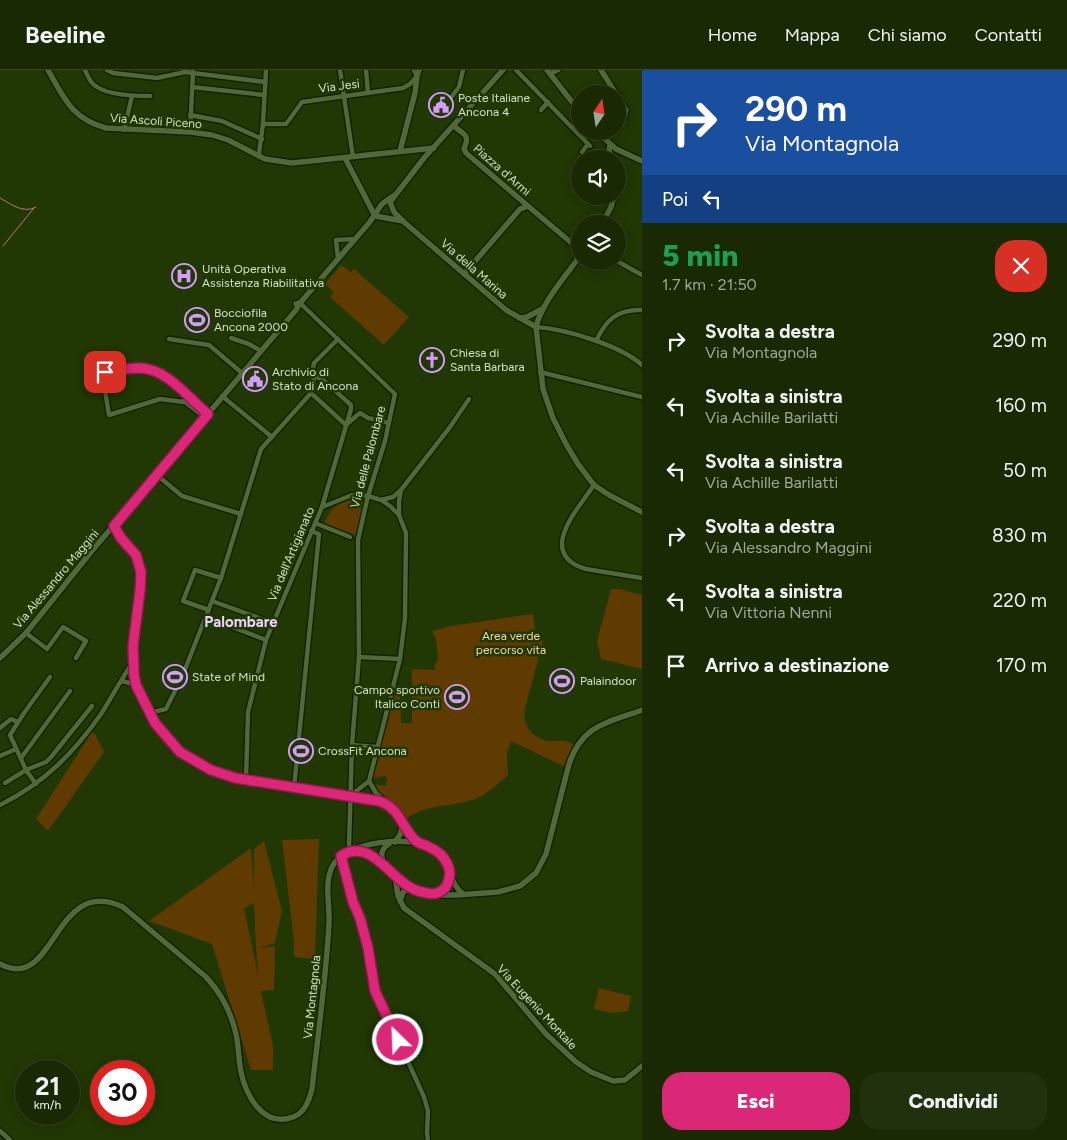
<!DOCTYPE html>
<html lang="it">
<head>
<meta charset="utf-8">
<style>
  :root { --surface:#192903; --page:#22310d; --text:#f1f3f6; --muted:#9fa69a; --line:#374525; --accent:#db2777 }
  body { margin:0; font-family:Figtree,sans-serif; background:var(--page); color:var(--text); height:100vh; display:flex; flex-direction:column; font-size:19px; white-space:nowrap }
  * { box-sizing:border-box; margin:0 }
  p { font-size:16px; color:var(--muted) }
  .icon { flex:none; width:28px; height:28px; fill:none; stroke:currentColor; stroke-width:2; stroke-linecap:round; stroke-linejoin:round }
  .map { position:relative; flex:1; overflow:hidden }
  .drawer { display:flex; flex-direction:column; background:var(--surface); width:425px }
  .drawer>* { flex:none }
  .top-card { background:#1a4fa0; color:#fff; overflow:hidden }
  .needle { width:32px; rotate:13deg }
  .controls { position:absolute; left:571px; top:15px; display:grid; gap:10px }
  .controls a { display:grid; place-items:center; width:55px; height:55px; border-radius:50%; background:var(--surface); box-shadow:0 2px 12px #0003,0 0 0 1px var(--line); font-size:25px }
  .speed { position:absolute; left:15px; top:990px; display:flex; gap:10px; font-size:25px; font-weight:700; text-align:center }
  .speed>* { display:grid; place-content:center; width:65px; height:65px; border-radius:50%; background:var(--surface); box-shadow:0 2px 12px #0003,0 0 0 1px var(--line); line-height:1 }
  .speed small { font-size:12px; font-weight:400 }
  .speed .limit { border:8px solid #d22; background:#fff; color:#111 }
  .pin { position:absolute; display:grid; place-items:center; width:42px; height:42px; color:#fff; margin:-21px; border-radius:10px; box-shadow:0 2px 8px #0006 }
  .me { position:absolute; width:55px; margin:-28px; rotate:336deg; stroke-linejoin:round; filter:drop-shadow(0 0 4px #0008) }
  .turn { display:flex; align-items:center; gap:18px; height:105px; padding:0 20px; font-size:22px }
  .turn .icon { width:65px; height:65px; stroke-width:2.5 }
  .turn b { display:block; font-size:35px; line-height:42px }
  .then { display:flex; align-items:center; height:48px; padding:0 20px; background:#0003; gap:10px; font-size:19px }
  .round { display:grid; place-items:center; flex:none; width:52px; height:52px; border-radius:20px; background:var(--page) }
  .headline { display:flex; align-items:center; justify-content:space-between; height:85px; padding:0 20px }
  h1 { font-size:30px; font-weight:800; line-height:38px; color:#1e9e55 }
  .action { display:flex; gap:10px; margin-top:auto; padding:10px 20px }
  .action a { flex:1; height:58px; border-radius:20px; background:var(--accent); color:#fff; font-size:20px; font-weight:800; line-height:58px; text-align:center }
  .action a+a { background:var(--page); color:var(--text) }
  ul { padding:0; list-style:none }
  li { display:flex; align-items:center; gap:15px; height:65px; padding:0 20px }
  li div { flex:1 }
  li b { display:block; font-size:19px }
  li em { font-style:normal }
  header { display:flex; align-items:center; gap:30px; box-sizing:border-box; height:70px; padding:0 25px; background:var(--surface); border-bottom:1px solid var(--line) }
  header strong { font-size:24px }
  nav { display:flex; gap:28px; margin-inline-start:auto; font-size:18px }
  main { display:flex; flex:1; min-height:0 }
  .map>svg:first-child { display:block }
  .green { fill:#5f3b01; fill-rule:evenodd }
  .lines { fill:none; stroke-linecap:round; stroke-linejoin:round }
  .stream { stroke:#b7787d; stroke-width:1 }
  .street-casing { stroke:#0d1d00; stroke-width:7 }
  .secondary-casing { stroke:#0d1d00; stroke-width:8 }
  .street { stroke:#506937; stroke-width:4.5 }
  .secondary { stroke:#506937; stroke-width:5.5 }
  .route-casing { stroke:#8e194d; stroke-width:12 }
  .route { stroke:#db2777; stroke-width:9 }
  .labels { text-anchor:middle; stroke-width:5; stroke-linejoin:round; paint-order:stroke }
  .street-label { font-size:12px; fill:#d1e0c5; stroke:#213704 }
  .poi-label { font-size:12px; fill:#d1e0c5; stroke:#213704; text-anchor:start }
  .park-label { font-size:12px; fill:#f6d4ae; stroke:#213704 }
  .quarter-label { font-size:15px; font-weight:bold; fill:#ead3fc; stroke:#213704 }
</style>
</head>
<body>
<header>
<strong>Beeline</strong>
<nav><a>Home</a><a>Mappa</a><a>Chi siamo</a><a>Contatti</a></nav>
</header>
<main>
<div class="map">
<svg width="642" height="1070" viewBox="0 0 642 1070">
  <rect width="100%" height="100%" fill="#213704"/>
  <g class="green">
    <path d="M341,195L351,202L354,199L409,247L384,275L330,227L334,222L325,214Z"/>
    <path d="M185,242L210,243L209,259L184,257Z"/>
    <path d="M355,429L362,430L364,433L356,466L324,454C329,439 340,430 355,429Z"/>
    <path d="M611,519H619L642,525V599L601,589L597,571Z"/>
    <path d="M533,544L536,568H540L543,572L525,638C522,655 532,669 550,671C561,671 563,669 573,674L565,697L511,671L507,683L508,705C497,715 484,727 469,731C448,737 423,735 406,749C403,745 400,740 396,736C387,727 379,727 373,714L385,716L387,711L385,706L374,708L373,707L395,622H400L401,653H412V599L435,600V594L438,590L436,569L432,561L450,556Z"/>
    <path d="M92,662L95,664L104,682L48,761L36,749Z"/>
    <path d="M319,769L315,889L294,887V871L282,770Z"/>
    <path d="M264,771L282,841L275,873L260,878L275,876L274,920L261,921L273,976V1000H251L212,874L149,851L251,778L254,820V779ZM254,833L256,880L259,909L244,838Z"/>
    <path d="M599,918L631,926L628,941L611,943L594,939Z"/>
  </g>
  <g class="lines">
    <g class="stream">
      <path d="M0,128C11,134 23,144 36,137"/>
      <path d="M3,176L34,138"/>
    </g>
    <defs>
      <g id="street">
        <path d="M85,0C87,4 89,10 93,14C104,25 135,26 150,26"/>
        <path d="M107,0L113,3L157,8L185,2L265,12"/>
        <path d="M340,0L353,87"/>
        <path d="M366,0L368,23"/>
        <path d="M516,0L590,76"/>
        <path d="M550,4L558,0"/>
        <path d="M192,17L264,25"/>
        <path d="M443,38L459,17L463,0"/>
        <path d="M541,40L548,32"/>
        <path d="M190,45L222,51L262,69"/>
        <path d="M263,54H286L302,32L403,18L410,14L417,6L414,0"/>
        <path d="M124,60L132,26"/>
        <path d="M190,62L193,2"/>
        <path d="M582,82L588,74"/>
        <path d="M259,83L263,54L266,0"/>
        <path d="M338,189L336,170L355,169"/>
        <path d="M617,191L642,205"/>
        <path d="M300,233L395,324L385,371L368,426L358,470L359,587L352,675L349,776"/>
        <path d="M536,257C565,259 620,275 642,295"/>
        <path d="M231,268L249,274L261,281"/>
        <path d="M169,269L209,275L242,303"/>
        <path d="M596,271C606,250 617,239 642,240"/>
        <path d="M540,302L642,327"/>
        <path d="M311,323L346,355L360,343L368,348L389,353"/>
        <path d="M222,326L272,367"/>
        <path d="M184,331L204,347"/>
        <path d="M184,332L160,329L109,345L102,302C114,301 128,298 141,298C168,299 188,328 207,344"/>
        <path d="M157,405L182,426L241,444"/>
        <path d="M594,415C577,440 536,484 586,499L642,508"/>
        <path d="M381,430L393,427L401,420L450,357L469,329"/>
        <path d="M322,437L352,425L368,426L381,430L390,436L399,445L406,463L405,548L400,589L369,711L350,726"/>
        <path d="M399,445V431L401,420"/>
        <path d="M315,453L350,467"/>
        <path d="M212,531L273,553"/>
        <path d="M209,540L183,531L195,500L221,508"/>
        <path d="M206,547L266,570"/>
        <path d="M26,563L47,579L63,557L86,571L76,588"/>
        <path d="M359,587L400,589"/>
        <path d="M120,613L122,611L137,615"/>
        <path d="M149,643L166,639L182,607L221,508L261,379L311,323L314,314L313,298L314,293L338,269"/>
        <path d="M0,658L11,649L18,652"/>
        <path d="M352,675L377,677"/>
        <path d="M0,686L16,679"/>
        <path d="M21,688L70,621"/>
        <path d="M246,710L248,642L266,570L322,437L351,339V335L323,310L315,306"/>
        <path d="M369,711L376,723L387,733"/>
        <path d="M5,713L26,700L46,692L51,687L92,636"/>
        <path d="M36,714L26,700L10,665L24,643L50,607"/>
        <path d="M294,718L319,464L311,461"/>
        <path d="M0,735C44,713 73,684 101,644C112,627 121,609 133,592"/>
        <path d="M341,786L353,832L360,848L368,878L375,921L391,954L424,1027L428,1041L427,1063L428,1070"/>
        <path d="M0,1061L10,1070"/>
      </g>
      <g id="secondary">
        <path d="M48,0C64,28 72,49 106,58L190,62L212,65L228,70L265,89L292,93L434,78"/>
        <path d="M503,0L424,88L390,132L394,142L404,152L506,240L536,257"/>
        <path d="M547,0L580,42"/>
        <path d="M601,0L616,24"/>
        <path d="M618,27L626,40L624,47L618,51"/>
        <path d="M454,56C465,66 470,64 464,79L466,83L528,136"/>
        <path d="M596,61L616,79L642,91"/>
        <path d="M610,76L609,79L611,89"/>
        <path d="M400,81L415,23L417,6L419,0"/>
        <path d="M345,88L375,146"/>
        <path d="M375,146L403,151"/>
        <path d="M602,154L611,137L614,126"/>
        <path d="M580,186C565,207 542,232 536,257L543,319L553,348L566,374L578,394L594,415L609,425L642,442"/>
        <path d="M464,204L520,139L528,136L574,175L577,182V190"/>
        <path d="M296,234L300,233L369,153L382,134L393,126"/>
        <path d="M519,248L527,247L542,239"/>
        <path d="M114,456L121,468L136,485L141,502V521L133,576L134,603L137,615L155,653L180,682L211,700L235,708L379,731C400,738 403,758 418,773"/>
        <path d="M0,588L26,563L91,482L296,240L300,233"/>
        <path d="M395,772L401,763L402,752"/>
        <path d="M349,782L365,783L375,787L404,814L422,823L442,825H457L498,822L520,816L536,803L546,784L569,694C583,654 607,653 642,640"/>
        <path d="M384,793C380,785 381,779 389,774"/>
        <path d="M395,806L398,826L404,838L495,904L546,964L576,992L591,1002L613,1011L625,1010L642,996"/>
        <path d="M435,823L445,818L450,805"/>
        <path d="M400,831L403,822L411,818"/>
        <path d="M0,894C56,924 53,804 123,837L206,907C220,922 230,940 235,960C239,974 238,988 241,1002C246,1025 262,1056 290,1048C304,1045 309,1031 312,1019C318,964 326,909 329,853C330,835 324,814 332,797C344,771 410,765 433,778C452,789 447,812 463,824"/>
      </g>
    </defs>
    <use href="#street" class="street-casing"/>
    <use href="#secondary" class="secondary-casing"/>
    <use href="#street" class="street"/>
    <use href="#secondary" class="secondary"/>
  </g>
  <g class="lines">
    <defs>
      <path id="route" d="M105,302C117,300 129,298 140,298C168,299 188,328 208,344L114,456L121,468L136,485L141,502L140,521L133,576L134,604L136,615L155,653L180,682L211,700L235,708L379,731C400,738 401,756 415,770C419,774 424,774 429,777C446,784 456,802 445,818C440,823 434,825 427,823C417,822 408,817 400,810C384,797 365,770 341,786L353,832L360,848L368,878L375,921L398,970"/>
    </defs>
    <use href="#route" class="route-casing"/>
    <use href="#route" class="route"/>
  </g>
  <defs>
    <symbol id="civic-ring" viewBox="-11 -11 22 22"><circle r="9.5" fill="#213704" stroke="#d49cfb" stroke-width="1.5"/><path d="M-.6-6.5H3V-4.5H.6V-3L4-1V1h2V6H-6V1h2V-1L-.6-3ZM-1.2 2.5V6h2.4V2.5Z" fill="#d49cfb"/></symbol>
    <symbol id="hospital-ring" viewBox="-11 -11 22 22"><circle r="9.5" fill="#213704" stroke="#d49cfb" stroke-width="1.5"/><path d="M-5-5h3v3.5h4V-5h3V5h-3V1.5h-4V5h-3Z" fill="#d49cfb"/></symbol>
    <symbol id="stadium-ring" viewBox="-11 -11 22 22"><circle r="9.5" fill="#213704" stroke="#d49cfb" stroke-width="1.5"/><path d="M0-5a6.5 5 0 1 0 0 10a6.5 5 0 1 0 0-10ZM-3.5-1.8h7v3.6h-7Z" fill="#d49cfb"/></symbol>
    <symbol id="church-ring" viewBox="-11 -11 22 22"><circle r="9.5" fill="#213704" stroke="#d49cfb" stroke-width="1.5"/><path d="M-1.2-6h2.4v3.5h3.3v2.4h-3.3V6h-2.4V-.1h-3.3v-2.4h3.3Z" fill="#d49cfb"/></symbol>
  </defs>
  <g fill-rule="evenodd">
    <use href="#civic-ring" x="427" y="21" width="28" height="28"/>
    <use href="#hospital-ring" x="170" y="192" width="28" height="28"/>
    <use href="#stadium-ring" x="183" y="236" width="28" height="28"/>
    <use href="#church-ring" x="418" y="276" width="28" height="28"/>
    <use href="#civic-ring" x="241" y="295" width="28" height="28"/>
    <use href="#stadium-ring" x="161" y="593" width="28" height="28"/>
    <use href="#stadium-ring" x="548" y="597" width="28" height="28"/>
    <use href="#stadium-ring" x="443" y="613" width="28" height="28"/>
    <use href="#stadium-ring" x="287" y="667" width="28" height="28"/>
  </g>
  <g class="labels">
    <g class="street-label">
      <text transform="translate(339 16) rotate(-7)" y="4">Via Jesi</text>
      <text transform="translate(156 51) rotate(4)" y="4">Via Ascoli Piceno</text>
      <text transform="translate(502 100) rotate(41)" y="4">Piazza d'Armi</text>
      <text transform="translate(474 199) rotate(41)" y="4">Via della Marina</text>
      <text transform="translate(368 387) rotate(-75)" y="4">Via delle Palombare</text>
      <text transform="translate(291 484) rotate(-67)" y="4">Via dell'Artigianato</text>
      <text transform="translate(56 509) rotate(-50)" y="4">Via Alessandro Maggini</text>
      <text transform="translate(312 927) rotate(-84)" y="4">Via Montagnola</text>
      <text transform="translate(537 937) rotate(47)" y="4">Via Eugenio Montale</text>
    </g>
    <g class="poi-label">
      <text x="458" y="32">Poste Italiane<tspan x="458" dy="14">Ancona 4</tspan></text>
      <text x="202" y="203">Unità Operativa<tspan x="202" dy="14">Assistenza Riabilitativa</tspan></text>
      <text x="214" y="247">Bocciofila<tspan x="214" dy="14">Ancona 2000</tspan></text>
      <text x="450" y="287">Chiesa di<tspan x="450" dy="14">Santa Barbara</tspan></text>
      <text x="272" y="306">Archivio di<tspan x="272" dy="14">Stato di Ancona</tspan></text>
      <text x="192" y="611">State of Mind</text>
      <text x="580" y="615">Palaindoor</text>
      <text x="440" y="624" text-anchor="end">Campo sportivo<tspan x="440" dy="14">Italico Conti</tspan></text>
      <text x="318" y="685">CrossFit Ancona</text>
    </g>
    <g class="park-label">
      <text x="511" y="570">Area verde<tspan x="511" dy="14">percorso vita</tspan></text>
    </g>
    <g class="quarter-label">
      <text x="241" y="557">Palombare</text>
    </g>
  </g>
</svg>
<div class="controls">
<a><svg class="needle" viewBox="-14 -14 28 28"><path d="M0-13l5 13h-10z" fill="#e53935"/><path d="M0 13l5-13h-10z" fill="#9fa69a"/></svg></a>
<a><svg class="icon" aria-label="sound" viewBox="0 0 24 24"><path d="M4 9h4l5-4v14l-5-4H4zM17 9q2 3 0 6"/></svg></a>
<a><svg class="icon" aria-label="layers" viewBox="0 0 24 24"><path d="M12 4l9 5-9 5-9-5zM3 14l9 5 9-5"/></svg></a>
</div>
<div class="speed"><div>21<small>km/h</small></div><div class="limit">30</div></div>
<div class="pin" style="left:105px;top:302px;background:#d93025"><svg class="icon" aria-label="arrive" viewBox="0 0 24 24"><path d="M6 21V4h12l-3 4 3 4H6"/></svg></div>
<svg class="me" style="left:398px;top:970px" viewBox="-20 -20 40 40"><circle r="17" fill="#db2777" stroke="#fff" stroke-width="3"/><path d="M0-11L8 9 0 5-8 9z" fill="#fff"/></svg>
</div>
<section class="drawer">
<div class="top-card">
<div class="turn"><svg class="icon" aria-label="right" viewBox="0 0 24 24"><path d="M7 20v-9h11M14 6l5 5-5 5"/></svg><div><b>290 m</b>Via Montagnola</div></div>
<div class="then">Poi<svg class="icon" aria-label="left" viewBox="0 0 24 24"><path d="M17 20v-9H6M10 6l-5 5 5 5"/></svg></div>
</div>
<div class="headline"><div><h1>5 min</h1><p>1.7 km · 21:50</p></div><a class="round" style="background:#d93025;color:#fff"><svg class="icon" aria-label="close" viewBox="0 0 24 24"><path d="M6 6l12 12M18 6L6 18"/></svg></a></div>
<ul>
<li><svg class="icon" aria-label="right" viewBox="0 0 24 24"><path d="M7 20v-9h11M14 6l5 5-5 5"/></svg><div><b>Svolta a destra</b><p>Via Montagnola</p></div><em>290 m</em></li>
<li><svg class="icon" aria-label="left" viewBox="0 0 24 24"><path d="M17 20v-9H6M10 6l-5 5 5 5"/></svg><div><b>Svolta a sinistra</b><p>Via Achille Barilatti</p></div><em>160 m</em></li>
<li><svg class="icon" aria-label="left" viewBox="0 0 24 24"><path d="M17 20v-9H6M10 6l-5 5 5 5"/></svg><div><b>Svolta a sinistra</b><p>Via Achille Barilatti</p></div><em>50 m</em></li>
<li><svg class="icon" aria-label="right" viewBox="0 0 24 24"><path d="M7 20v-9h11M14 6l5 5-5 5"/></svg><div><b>Svolta a destra</b><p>Via Alessandro Maggini</p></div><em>830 m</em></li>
<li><svg class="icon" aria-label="left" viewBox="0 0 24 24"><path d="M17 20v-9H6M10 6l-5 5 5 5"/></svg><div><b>Svolta a sinistra</b><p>Via Vittoria Nenni</p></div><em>220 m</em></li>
<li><svg class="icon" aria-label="arrive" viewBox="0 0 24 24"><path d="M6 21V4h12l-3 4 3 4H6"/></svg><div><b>Arrivo a destinazione</b></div><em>170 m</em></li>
</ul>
<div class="action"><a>Esci</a><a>Condividi</a></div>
</section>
</main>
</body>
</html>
